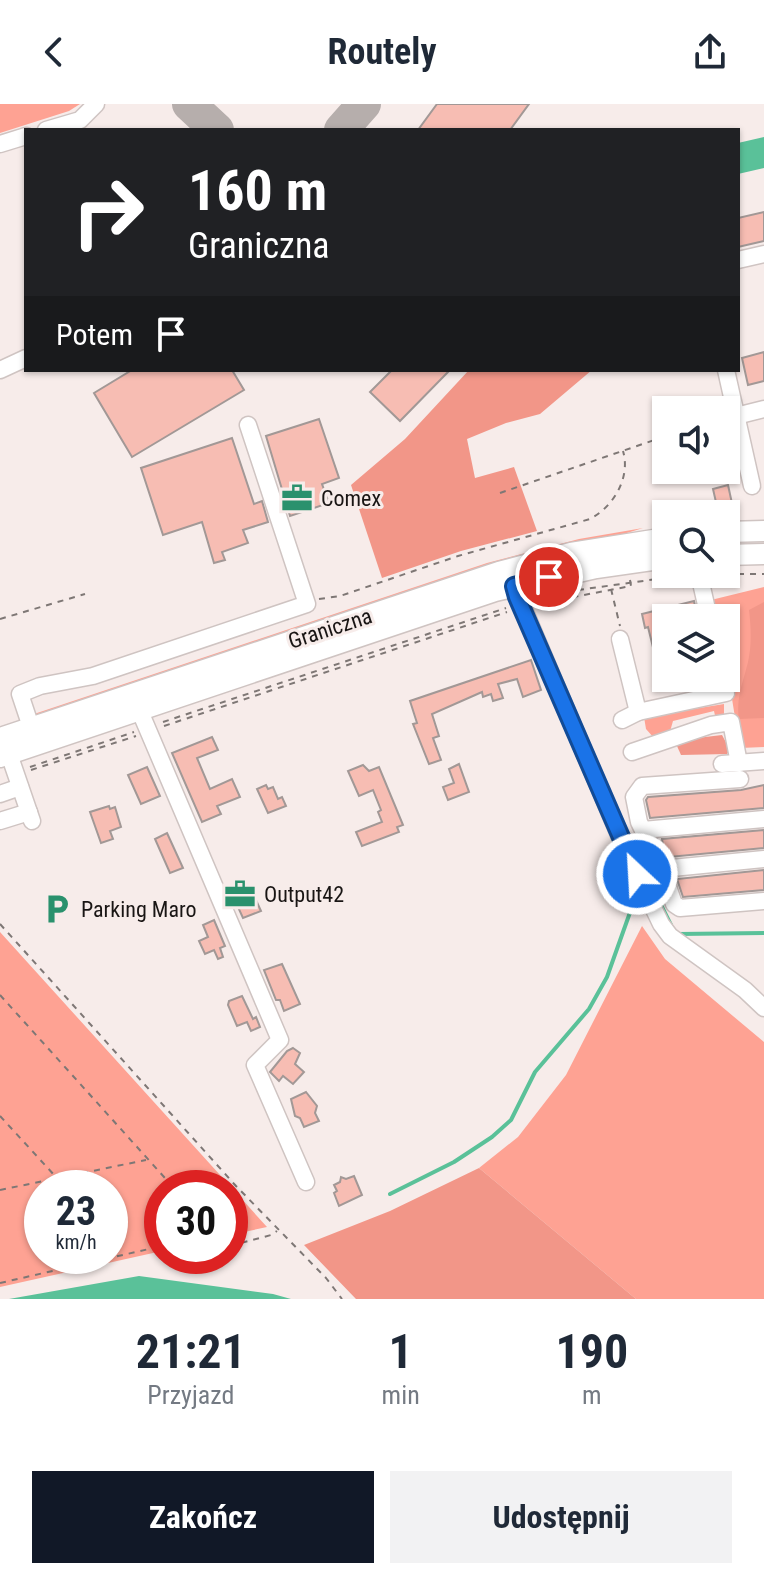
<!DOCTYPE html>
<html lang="pl">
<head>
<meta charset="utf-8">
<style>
  :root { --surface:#fff; --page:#f2f2f3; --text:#1f2937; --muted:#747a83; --accent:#111827 }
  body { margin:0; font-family:"Roboto Condensed",sans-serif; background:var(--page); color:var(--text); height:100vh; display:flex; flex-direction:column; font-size:30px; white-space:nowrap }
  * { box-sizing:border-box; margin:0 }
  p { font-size:26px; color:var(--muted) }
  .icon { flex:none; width:44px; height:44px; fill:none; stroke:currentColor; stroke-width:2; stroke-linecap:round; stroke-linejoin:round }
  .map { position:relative; height:1195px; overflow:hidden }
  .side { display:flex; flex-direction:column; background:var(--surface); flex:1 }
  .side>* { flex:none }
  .top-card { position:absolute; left:24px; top:24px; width:716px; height:244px; border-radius:0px; box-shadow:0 2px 6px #0004; background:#202124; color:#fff; overflow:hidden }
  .tools { position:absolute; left:652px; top:292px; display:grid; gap:16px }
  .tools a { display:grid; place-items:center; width:88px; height:88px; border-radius:0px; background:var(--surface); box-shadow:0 2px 6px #0004; font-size:40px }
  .speed { position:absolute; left:24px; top:1066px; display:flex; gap:16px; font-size:40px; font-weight:700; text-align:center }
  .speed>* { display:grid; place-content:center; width:104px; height:104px; border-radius:50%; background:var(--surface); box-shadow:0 2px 6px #0004; line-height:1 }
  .speed small { font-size:20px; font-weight:400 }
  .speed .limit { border:12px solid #d22; background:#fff; color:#111 }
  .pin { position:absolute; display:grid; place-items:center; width:68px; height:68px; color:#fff; margin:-34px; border:4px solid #fff; border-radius:50%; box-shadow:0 2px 8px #0007 }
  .me { position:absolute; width:88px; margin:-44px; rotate:335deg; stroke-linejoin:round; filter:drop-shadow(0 0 6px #0008) }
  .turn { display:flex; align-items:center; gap:28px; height:168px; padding:0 32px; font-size:36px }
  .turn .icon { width:104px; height:104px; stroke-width:2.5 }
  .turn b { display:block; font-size:56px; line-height:68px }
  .then { display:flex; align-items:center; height:76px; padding:0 32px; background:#0003; gap:16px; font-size:30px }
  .eta { display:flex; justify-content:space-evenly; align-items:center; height:136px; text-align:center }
  .eta b { font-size:48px; font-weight:700; line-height:56px }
  .cta { display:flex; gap:16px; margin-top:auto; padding:16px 32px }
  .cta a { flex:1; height:92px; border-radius:0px; background:var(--accent); color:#fff; font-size:32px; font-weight:700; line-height:92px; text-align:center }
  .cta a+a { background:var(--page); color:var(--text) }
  header { display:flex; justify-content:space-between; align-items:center; height:104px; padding:0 32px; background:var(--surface); font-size:36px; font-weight:700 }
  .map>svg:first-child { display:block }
  .green { fill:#fea293; fill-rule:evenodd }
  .forest { fill:#f29688 }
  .water { fill:#5ac199 }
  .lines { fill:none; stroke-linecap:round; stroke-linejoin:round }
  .stream { stroke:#5ac199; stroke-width:4 }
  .taxiway { stroke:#b6aeac; stroke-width:34 }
  .building { fill:#f7bdb3; stroke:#a29896; stroke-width:2 }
  .minor-casing { stroke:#cfc4c2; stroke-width:19 }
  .major-casing { stroke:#cfc4c2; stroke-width:23 }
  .path { stroke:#7e7775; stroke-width:2; stroke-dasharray:6 6; stroke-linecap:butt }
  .minor { stroke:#fff; stroke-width:16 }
  .major { stroke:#fff; stroke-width:20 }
  .route-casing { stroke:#114b97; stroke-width:20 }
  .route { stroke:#1a73e8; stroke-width:14 }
  .labels { text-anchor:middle; stroke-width:6; stroke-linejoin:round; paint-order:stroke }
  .poi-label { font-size:22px; fill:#191514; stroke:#f7ecea; text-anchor:start }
  .street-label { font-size:22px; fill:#191514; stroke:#f7ecea }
</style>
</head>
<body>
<header><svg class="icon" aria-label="back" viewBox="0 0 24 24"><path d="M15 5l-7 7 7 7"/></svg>Routely<svg class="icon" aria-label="share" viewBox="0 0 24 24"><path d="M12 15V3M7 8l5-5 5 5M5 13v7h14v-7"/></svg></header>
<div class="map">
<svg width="764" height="1195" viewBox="0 0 764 1195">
  <rect width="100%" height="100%" fill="#f7ecea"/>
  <g class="green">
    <path d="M0,0H80L69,7L0,29Z"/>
    <path d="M643,424L37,612L34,610L487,459L579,435Z"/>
    <path d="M764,483V643L740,644L726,558V514H716L711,496Z"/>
    <path d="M724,600V614L716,616L714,607L673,617L669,631L654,634L646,625L644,613Z"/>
    <path d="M642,822L665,855L764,938V1195H636L479,1064L518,1033L566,971Z"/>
    <path d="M0,828L267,1123L230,1131V1084H162V1147L0,1183ZM42,1084H110V1152H42Z"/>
  </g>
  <g class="forest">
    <path d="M469,266H592L540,310L506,319L467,335L475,374L514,363L537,427L461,447L382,474L351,381L405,335Z"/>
    <path d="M764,498V614L739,615C736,593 743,579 748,558C752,541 751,523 749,506Z"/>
    <path d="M722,631L730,646L727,650L681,651L677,642L697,634Z"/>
    <path d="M479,1064L636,1195H356L304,1141L390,1107Z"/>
  </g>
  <g class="water">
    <path d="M764,33V64L738,70V39Z"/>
    <path d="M139,1172L273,1190L291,1195H9Z"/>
  </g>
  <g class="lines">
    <g class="stream">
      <path d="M657,793L671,821"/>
      <path d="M678,830L764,829"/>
      <path d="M390,1090L454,1058L492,1033L511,1016L535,968L589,905L607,873L638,786"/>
    </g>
    <g class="taxiway">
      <path d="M189,0L217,26"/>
      <path d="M341,26L364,0"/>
    </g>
  </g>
  <g class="building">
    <path d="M437,0H529L510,26H418Z"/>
    <path d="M764,108V137L738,143V114Z"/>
    <path d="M764,248V277L748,281L742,254Z"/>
    <path d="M132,266H232L244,286L132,353L94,289Z"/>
    <path d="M392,266H450L400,317L370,288Z"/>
    <path d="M319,315L339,374L322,380L329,399L290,412L266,332Z"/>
    <path d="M232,334L254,400L262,397L268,418L243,426L248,439L222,448L225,456L214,459L202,418L163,431L141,364Z"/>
    <path d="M728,381L733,404L718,407L713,385Z"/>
    <path d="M694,497L697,512L666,514V574H691V578L663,584L648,523L645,524L642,510Z"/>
    <path d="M531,556L541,586L523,593L517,575L498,580L503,594L493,597L491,590L483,593L482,588L432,610L439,632L433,634L441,656L429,660L413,620L417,619L410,597Z"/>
    <path d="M212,633L218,646L197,654L210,685L232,675L240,693L217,702L221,710L202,718L172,649Z"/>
    <path d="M459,660L469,688L448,696L443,683L454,679L449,665Z"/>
    <path d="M363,661L369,667L379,663L403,721L397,723L399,728L362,742L356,728L382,718L378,708L381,706L373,686L359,692L348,667Z"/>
    <path d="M147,663L160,692L141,700L128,671Z"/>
    <path d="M266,681L268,685L273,683L278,695L282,693L286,702L268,709L257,685Z"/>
    <path d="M764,681V704L650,714L646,696L648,693L741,686Z"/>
    <path d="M109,702L110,705L115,703L121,723L110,727L113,735L101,739L90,708Z"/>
    <path d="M764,726V744L669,753L663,742L662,735Z"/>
    <path d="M167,729L183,764L170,769L155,735Z"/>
    <path d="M764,766V786L683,793L677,775Z"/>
    <path d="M246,781L250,783L261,807L243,814L232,790L237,784Z"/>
    <path d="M214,816L225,842L220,844L223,853L218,855L214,846L205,850L199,837L208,833L203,821Z"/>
    <path d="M282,860L300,900L284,907L280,896H276L264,866Z"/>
    <path d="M242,892L253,915L256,913L260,923L251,927L247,918L237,922L228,901L229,897Z"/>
    <path d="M293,944L300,949L295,960L304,968L293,980L283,972L279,977L270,968L287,947Z"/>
    <path d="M306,988L317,1002L315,1009L319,1017L304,1023L300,1014L295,1012L291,995Z"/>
    <path d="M354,1072L362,1091L339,1102L334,1089L337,1087L334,1081L340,1078L341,1073L346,1075Z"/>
  </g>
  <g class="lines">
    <defs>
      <g id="minor">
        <path d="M46,26L80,16L96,0"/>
        <path d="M0,40L26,32"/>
        <path d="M738,156L764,150"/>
        <path d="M0,266L26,254"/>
        <path d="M726,266L752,382"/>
        <path d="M736,312L764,305"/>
        <path d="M699,470L709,514"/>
        <path d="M514,482L625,745L661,820L670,832L745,886L764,904"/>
        <path d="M620,535L638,608"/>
        <path d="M139,605L280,936L255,961L306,1078"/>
        <path d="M622,616L638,608L726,589L723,574"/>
        <path d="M31,623L20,590L40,582L93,572L307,500L248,321"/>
        <path d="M632,648L711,621L731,618L739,659"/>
        <path d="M9,650L32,717"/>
        <path d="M722,660L764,657"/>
        <path d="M740,675L642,682L634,693L639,718L662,765L674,800L680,804L764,797"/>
        <path d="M0,690L20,683"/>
        <path d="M0,717L29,708"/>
        <path d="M643,726L764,715"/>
        <path d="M662,765L764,755"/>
      </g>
      <g id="major">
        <path d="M726,428L764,427"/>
        <path d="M726,451L764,450"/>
        <path d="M0,634L499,468L571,449L666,434"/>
        <path d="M0,653L495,487L596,464L666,454"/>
      </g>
    </defs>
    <use href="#minor" class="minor-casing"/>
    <use href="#major" class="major-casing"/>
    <g class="path">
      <path d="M500,389L666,332"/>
      <path d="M726,470H764"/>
      <path d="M611,485L620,522"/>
      <path d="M578,486L686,471"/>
      <path d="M319,495L340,492L458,452L590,415C613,403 631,374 623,347"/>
      <path d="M537,500L631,482L630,476"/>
      <path d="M0,515L85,490"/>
      <path d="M163,618L506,504"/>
      <path d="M164,622L507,508"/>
      <path d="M30,663L134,628"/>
      <path d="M31,666L136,632"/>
      <path d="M0,820L236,1082L326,1174L342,1195"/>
      <path d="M0,891L174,1084"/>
      <path d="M0,1012L56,1073"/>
      <path d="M0,1086L146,1056"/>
      <path d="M230,1142L271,1131L277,1127"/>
      <path d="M0,1179L162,1142"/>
    </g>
    <use href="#minor" class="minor"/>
    <use href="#major" class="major"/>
  </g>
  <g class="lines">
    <defs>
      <path id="route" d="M549,473L514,482L517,493L637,770"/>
    </defs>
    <use href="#route" class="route-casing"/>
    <use href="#route" class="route"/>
  </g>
  <defs>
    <symbol id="office-bare" viewBox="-9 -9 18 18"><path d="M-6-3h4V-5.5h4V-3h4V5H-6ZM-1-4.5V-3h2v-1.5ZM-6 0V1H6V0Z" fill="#2a916d" stroke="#f7ecea" stroke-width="2.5" paint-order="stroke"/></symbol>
    <symbol id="parking-bare" viewBox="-9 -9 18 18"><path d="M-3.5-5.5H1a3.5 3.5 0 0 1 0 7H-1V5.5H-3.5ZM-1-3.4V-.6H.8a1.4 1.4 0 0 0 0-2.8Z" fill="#2a916d" stroke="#f7ecea" stroke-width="2.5" paint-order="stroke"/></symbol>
  </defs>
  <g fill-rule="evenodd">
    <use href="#office-bare" x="275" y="372" width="44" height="44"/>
    <use href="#office-bare" x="218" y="768" width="44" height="44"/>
    <use href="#parking-bare" x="35" y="783" width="44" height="44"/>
  </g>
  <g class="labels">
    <g class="poi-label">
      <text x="321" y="402">Comex</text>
      <text x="264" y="798">Output42</text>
      <text x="81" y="813">Parking Maro</text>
    </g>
    <g class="street-label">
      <text transform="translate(330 524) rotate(-18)" y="8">Graniczna</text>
    </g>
  </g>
</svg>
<div class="tools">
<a><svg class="icon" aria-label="sound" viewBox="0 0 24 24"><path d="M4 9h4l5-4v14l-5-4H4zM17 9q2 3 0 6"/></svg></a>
<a><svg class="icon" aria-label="search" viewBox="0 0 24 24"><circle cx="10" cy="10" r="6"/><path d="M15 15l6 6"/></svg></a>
<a><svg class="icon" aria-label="layers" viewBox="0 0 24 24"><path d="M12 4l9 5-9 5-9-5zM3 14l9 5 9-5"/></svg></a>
</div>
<div class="speed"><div>23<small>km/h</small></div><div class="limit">30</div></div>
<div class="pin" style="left:549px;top:473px;background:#d93025"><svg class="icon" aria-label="arrive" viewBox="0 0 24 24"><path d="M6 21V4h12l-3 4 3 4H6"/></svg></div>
<svg class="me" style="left:637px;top:770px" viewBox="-20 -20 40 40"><circle r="17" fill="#1a73e8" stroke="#fff" stroke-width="3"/><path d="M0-11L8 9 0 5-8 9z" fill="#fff"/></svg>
<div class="top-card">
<div class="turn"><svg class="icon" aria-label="right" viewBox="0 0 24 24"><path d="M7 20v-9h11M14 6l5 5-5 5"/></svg><div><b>160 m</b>Graniczna</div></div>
<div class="then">Potem<svg class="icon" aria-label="arrive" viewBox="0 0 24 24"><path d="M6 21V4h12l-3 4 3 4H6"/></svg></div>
</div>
</div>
<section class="side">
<div class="eta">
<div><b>21:21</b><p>Przyjazd</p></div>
<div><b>1</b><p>min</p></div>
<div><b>190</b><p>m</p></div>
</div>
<div class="cta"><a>Zakończ</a><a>Udostępnij</a></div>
</section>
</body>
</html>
